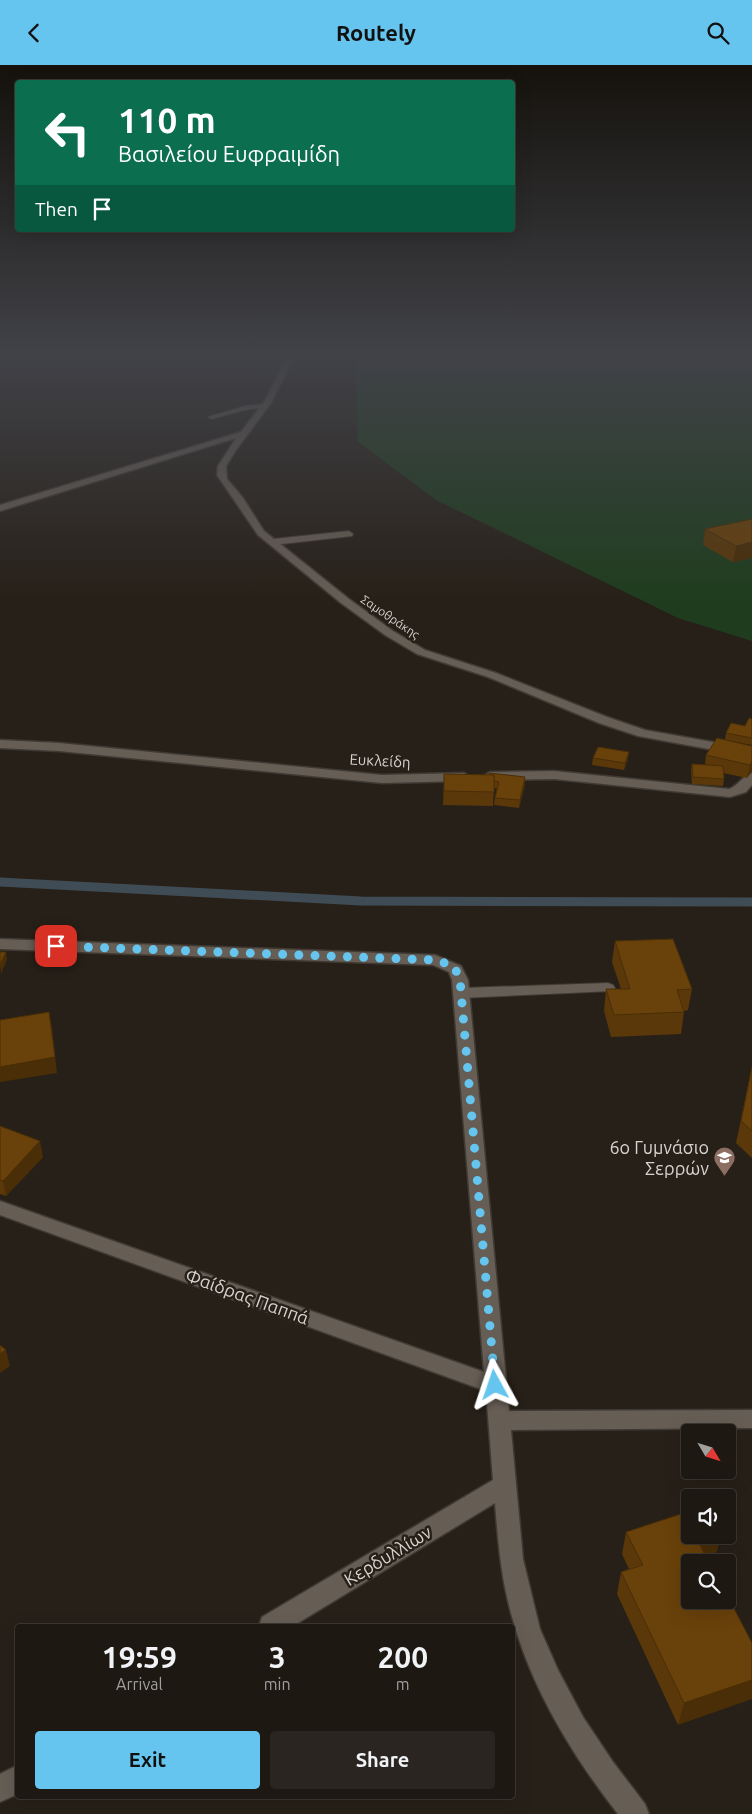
<!DOCTYPE html>
<html lang="en">
<head>
<meta charset="utf-8">
<style>
  :root { --surface:#1d1812; --page:#2a2520; --text:#f1f3f6; --muted:#a0a09f; --line:#3b3732; --accent:#65c5ee }
  body { margin:0; font-family:Ubuntu,sans-serif; background:var(--page); color:var(--text); height:100vh; display:flex; flex-direction:column; font-size:19px; white-space:nowrap }
  * { box-sizing:border-box; margin:0 }
  p { font-size:16px; color:var(--muted) }
  .icon { flex:none; width:28px; height:28px; fill:none; stroke:currentColor; stroke-width:2; stroke-linecap:round; stroke-linejoin:round }
  .map { position:relative; flex:1; overflow:hidden }
  .side { position:absolute; left:15px; top:1559px; width:500px; height:175px; display:flex; flex-direction:column; background:var(--surface); border-radius:5px; box-shadow:0 5px 20px #0002,0 0 0 1px var(--line) }
  .side>* { flex:none }
  .hud { position:absolute; left:15px; top:15px; width:500px; height:152px; border-radius:5px; box-shadow:0 5px 20px #0002,0 0 0 1px var(--line); background:#0b6e4f; color:#fff; overflow:hidden }
  .needle { width:32px; rotate:128deg }
  .fabs { position:absolute; left:681px; top:1359px; display:grid; gap:10px }
  .fabs a { display:grid; place-items:center; width:55px; height:55px; border-radius:5px; background:var(--surface); box-shadow:0 5px 20px #0002,0 0 0 1px var(--line); font-size:25px }
  .pin { position:absolute; display:grid; place-items:center; width:42px; height:42px; color:#fff; margin:-21px; border-radius:10px; box-shadow:0 2px 8px #0006 }
  .me { position:absolute; width:55px; margin:-28px; rotate:355deg; stroke-linejoin:round; filter:drop-shadow(0 0 4px #0008) }
  .turn { display:flex; align-items:center; gap:18px; height:105px; padding:0 20px; font-size:22px }
  .turn .icon { width:65px; height:65px; stroke-width:2.5 }
  .turn b { display:block; font-size:35px; line-height:42px }
  .then { display:flex; align-items:center; height:48px; padding:0 20px; background:#0003; gap:10px; font-size:19px }
  .eta { display:flex; justify-content:space-evenly; align-items:center; height:85px; text-align:center }
  .eta b { font-size:30px; font-weight:700; line-height:35px }
  .action { display:flex; gap:10px; margin-top:auto; padding:10px 20px }
  .action a { flex:1; height:58px; border-radius:5px; background:var(--accent); color:#111; font-size:20px; font-weight:700; line-height:58px; text-align:center }
  .action a+a { background:var(--page); color:var(--text) }
  header { display:flex; justify-content:space-between; align-items:center; height:65px; padding:0 20px; background:var(--accent); color:#111; font-size:22px; font-weight:700 }
  .map>svg:first-child { display:block }
  .green { fill:#1f3d1e }
  .lines { fill:none; stroke-linecap:round; stroke-linejoin:round }
  .stream { stroke:#404c55; stroke-width:9 }
  .service-casing { stroke:#403a34; stroke-width:2 }
  .minor-casing { stroke:#403a34; stroke-width:3 }
  .service { fill:#665d54; fill-rule:evenodd }
  .minor { fill:#665d54; fill-rule:evenodd }
  .wall { fill:#5a3809 }
  .shaded-wall { fill:#4a2e07 }
  .building { fill:#69410a; stroke:#4a2e07 }
  .route { stroke:#65c5ee; stroke-width:9; stroke-dasharray:0 16.2 }
  .labels { text-anchor:middle; stroke-width:5; stroke-linejoin:round; paint-order:stroke }
  .far-street-label { font-size:12px; fill:#d7d2cd; stroke:#272018 }
  .street-label { font-size:15px; fill:#d7d2cd; stroke:#272018 }
  .near-poi-label { font-size:18px; fill:#d7d2cd; stroke:#272018; text-anchor:end }
  .near-street-label { font-size:18px; fill:#d7d2cd; stroke:#272018 }
</style>
</head>
<body>
<header><svg class="icon" aria-label="back" viewBox="0 0 24 24"><path d="M15 5l-7 7 7 7"/></svg>Routely<svg class="icon" aria-label="search" viewBox="0 0 24 24"><circle cx="10" cy="10" r="6"/><path d="M15 15l6 6"/></svg></header>
<div class="map">
<svg width="752" height="1749" viewBox="0 0 752 1749">
  <rect width="100%" height="100%" fill="#272018"/>
  <path class="green" d="M356,292H752V576L678,553L436,435L357,376Z"/>
  <g class="lines">
    <path class="stream" d="M0,817L361,836L752,837"/>
    <defs>
      <g id="service">
        <path d="M265,339L267,340V342L245,345L212,354L208,352L245,341Z"/>
        <path d="M349,466L353,469L352,471L273,480L269,477L273,474Z"/>
        <path d="M608,918L613,920L615,923L613,926L462,933L457,931L455,928L457,925L462,923Z"/>
      </g>
      <g id="minor">
        <path d="M288,292H294L271,338L236,385L226,401L227,414L243,433L264,466L349,534L393,566L425,585L496,608L607,652L645,665L752,684V692L638,671L599,658L488,612L417,589L385,570L341,538L258,470L217,410L218,401L236,373L0,446V440L241,367L264,337Z"/>
        <path d="M0,675L59,678L382,710L464,708L470,712L464,716L382,718L59,686L0,683Z"/>
        <path d="M554,706L729,724C738,721 743,710 752,708V720L746,727L730,732L554,714L490,715L484,711L490,707Z"/>
        <path d="M0,874L435,890L461,901L468,915L509,1346L752,1345V1363L511,1365L523,1494L540,1564L558,1605L583,1652L613,1697L645,1739L649,1749H618C572,1690 530,1621 511,1548C501,1512 498,1476 495,1438L293,1561H259L262,1552L493,1415L486,1326L0,1150V1136L484,1307L452,915L449,907L433,900L0,884Z"/>
        <path d="M18,1700V1729L0,1737V1709Z"/>
      </g>
    </defs>
    <use href="#service" class="service-casing"/>
    <use href="#minor" class="minor-casing"/>
    <use href="#service" class="service"/>
    <use href="#minor" class="minor"/>
  </g>
  <g class="wall">
    <path d="M752,454V493L733,497L703,480L705,464Z"/>
    <path d="M752,654V680L725,675L726,668L745,661Z"/>
    <path d="M752,681V706L747,713L723,708L724,714L723,721L692,719L691,706L692,699L705,700L706,690Z"/>
    <path d="M593,693L628,694L624,705L592,700Z"/>
    <path d="M444,709L525,719L519,743L494,740L495,733L497,724L494,723L493,741L443,740Z"/>
    <path d="M615,876L692,924L688,945L684,946V947L681,969L611,972L604,946L606,924H621L612,897Z"/>
    <path d="M752,1002V1093L736,1078Z"/>
    <path d="M0,1061L43,1092L6,1131L0,1129Z"/>
    <path d="M626,1467L715,1493L708,1495L728,1535L678,1660L617,1529L621,1507L629,1504L622,1489Z"/>
  </g>
  <g class="shaded-wall">
    <path d="M752,477V493L733,497L736,481Z"/>
    <path d="M629,687L628,694L624,705L625,698Z"/>
    <path d="M752,696V706L747,713L750,700Z"/>
    <path d="M525,712V719L519,743L520,735Z"/>
    <path d="M6,887L7,894L1,909L0,900Z"/>
    <path d="M49,947L52,963L57,1008L0,1017V1002Z"/>
    <path d="M40,1076L43,1092L6,1131L3,1116Z"/>
    <path d="M6,1285L10,1301L0,1308V1289Z"/>
    <path d="M721,1471L715,1493L701,1498L699,1478Z"/>
    <path d="M752,1615V1634L678,1660L684,1638Z"/>
  </g>
  <g class="building">
    <path d="M752,454V477L736,481L705,464Z"/>
    <path d="M749,653L752,654V673L726,668L731,658L745,661Z"/>
    <path d="M717,673L752,681V696L750,700L706,690Z"/>
    <path d="M598,682L629,687L625,698L593,693Z"/>
    <path d="M692,699L723,701L724,714L693,712Z"/>
    <path d="M489,708L525,712L520,735L495,733L499,717L494,716V710H489Z"/>
    <path d="M444,709L494,710V727L444,726Z"/>
    <path d="M673,874L692,924L677,925L684,947L614,950L606,924H630L615,876Z"/>
    <path d="M0,887H6L0,900Z"/>
    <path d="M49,947L55,992L0,1002V955Z"/>
    <path d="M752,1002V1066L741,1056Z"/>
    <path d="M0,1061L40,1076L3,1116L0,1115Z"/>
    <path d="M0,1280L6,1285L0,1289Z"/>
    <path d="M690,1446V1470L721,1471L699,1478L709,1498H690V1535H728V1532L752,1578V1615L684,1638L621,1507L643,1500L626,1467Z"/>
  </g>
  <linearGradient id="sky" x2="0" y2="1"><stop stop-color="#15120d"/><stop offset="0.54" stop-color="#414248"/><stop offset="1" stop-color="#414248" stop-opacity="0"/></linearGradient>
  <rect width="752" height="537" fill="url(#sky)"/>
  <g class="lines">
    <path class="route" d="M56,881L435,895L454,901L460,915L495,1320"/>
  </g>
  <defs>
    <symbol id="school-pin" viewBox="-11 -11 22 30"><path d="M0 17L-7.5 6A9.5 9.5 0 1 1 7.5 6Z" fill="#8d6e63" stroke="#272018"/><path d="M0-5L7-2L0 1L-7-2ZM-4 1L0 2.5L4 1V4Q0 6-4 4Z" fill="#fff"/></symbol>
  </defs>
  <g fill-rule="evenodd">
    <use href="#school-pin" x="712" y="1080" width="25" height="34"/>
  </g>
  <g class="labels">
    <g class="far-street-label">
      <text transform="translate(390 552) rotate(34)" y="4">Σαμοθράκης</text>
    </g>
    <g class="street-label">
      <text transform="translate(380 696) rotate(3)" y="5">Ευκλείδη</text>
    </g>
    <g class="near-poi-label">
      <text x="709" y="1089">6ο Γυμνάσιο<tspan x="709" dy="21">Σερρών</tspan></text>
    </g>
    <g class="near-street-label">
      <text transform="translate(247 1232) rotate(20)" y="6">Φαίδρας Παππά</text>
      <text transform="translate(388 1491) rotate(-31)" y="6">Κερδυλλίων</text>
    </g>
  </g>
</svg>
<div class="fabs">
<a><svg class="needle" viewBox="-14 -14 28 28"><path d="M0-13l5 13h-10z" fill="#e53935"/><path d="M0 13l5-13h-10z" fill="#a0a09f"/></svg></a>
<a><svg class="icon" aria-label="sound" viewBox="0 0 24 24"><path d="M4 9h4l5-4v14l-5-4H4zM17 9q2 3 0 6"/></svg></a>
<a><svg class="icon" aria-label="search" viewBox="0 0 24 24"><circle cx="10" cy="10" r="6"/><path d="M15 15l6 6"/></svg></a>
</div>
<div class="pin" style="left:56px;top:881px;background:#d93025"><svg class="icon" aria-label="arrive" viewBox="0 0 24 24"><path d="M6 21V4h12l-3 4 3 4H6"/></svg></div>
<svg class="me" style="left:495px;top:1320px" viewBox="-20 -20 40 40"><path d="M0-17L14 15 0 8-14 15z" fill="#65c5ee" stroke="#fff" stroke-width="4"/></svg>
<div class="hud">
<div class="turn"><svg class="icon" aria-label="left" viewBox="0 0 24 24"><path d="M17 20v-9H6M10 6l-5 5 5 5"/></svg><div><b>110 m</b>Βασιλείου Ευφραιμίδη</div></div>
<div class="then">Then<svg class="icon" aria-label="arrive" viewBox="0 0 24 24"><path d="M6 21V4h12l-3 4 3 4H6"/></svg></div>
</div>
<section class="side">
<div class="eta">
<div><b>19:59</b><p>Arrival</p></div>
<div><b>3</b><p>min</p></div>
<div><b>200</b><p>m</p></div>
</div>
<div class="action"><a>Exit</a><a>Share</a></div>
</section>
</div>
</body>
</html>
